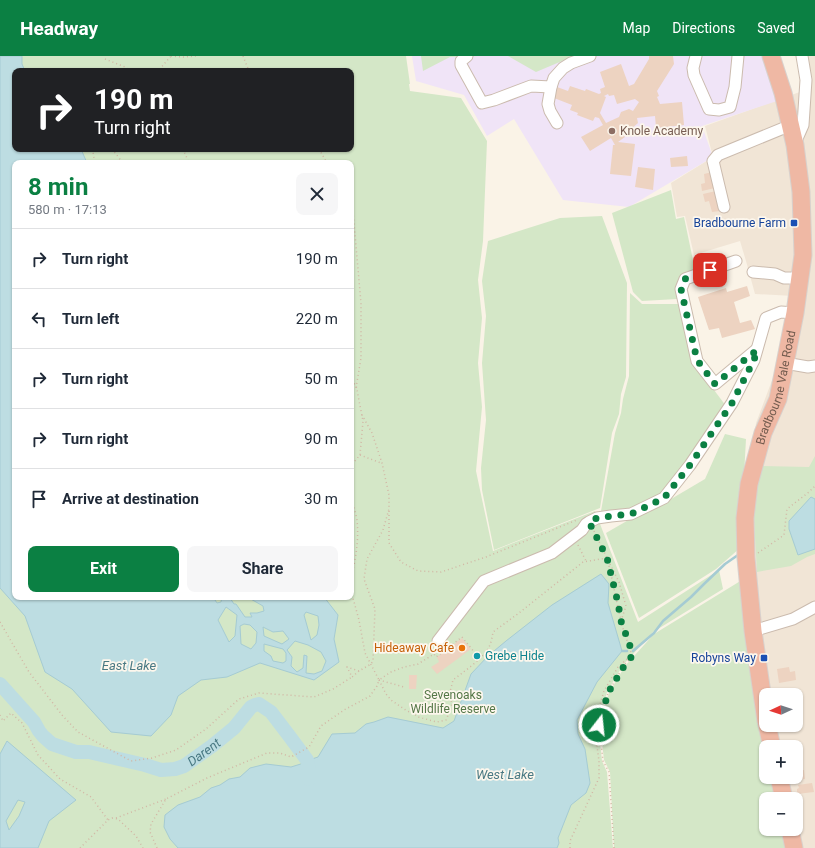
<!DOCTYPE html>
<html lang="en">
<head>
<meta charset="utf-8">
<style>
  :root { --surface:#fff; --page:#f6f6f7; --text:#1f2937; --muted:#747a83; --line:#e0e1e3; --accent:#0b8043 }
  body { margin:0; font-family:Roboto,sans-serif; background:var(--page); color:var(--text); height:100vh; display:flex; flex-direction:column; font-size:15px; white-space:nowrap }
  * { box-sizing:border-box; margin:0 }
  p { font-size:13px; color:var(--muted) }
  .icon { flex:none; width:22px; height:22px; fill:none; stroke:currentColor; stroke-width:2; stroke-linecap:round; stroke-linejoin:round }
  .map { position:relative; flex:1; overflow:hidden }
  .panel { position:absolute; left:12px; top:104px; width:342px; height:440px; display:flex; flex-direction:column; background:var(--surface); border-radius:8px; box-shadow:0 1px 3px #0004 }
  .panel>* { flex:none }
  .top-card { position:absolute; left:12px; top:12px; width:342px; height:84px; border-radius:8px; box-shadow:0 1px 3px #0004; background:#202124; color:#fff; overflow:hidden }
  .needle { width:26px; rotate:267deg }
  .tools { position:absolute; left:759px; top:632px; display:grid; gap:8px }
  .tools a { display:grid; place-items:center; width:44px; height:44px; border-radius:8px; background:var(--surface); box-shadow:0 1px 3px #0004; font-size:20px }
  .pin { position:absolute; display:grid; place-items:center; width:34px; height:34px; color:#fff; margin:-17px; border-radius:8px; box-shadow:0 2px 6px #0006 }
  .me { position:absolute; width:44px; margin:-22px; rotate:16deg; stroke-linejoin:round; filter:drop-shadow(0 0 3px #0008) }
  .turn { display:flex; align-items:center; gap:14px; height:84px; padding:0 16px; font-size:18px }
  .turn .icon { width:52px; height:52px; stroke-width:2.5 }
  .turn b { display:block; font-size:28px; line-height:34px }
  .round { display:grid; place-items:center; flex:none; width:42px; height:42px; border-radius:8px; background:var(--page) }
  .headline { display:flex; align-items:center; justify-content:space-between; height:68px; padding:0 16px }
  h1 { font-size:24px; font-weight:700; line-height:30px; color:var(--accent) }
  .button { display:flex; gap:8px; margin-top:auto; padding:8px 16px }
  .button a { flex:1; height:46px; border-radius:8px; background:var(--accent); color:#fff; font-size:16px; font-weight:700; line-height:46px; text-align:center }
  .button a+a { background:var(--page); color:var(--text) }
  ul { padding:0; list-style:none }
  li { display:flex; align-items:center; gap:12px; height:60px; padding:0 16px; border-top:1px solid var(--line) }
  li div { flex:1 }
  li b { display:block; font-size:15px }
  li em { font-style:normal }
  header { display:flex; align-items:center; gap:24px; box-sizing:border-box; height:56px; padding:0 20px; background:var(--accent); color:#fff }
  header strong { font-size:19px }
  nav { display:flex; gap:22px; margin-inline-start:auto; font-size:14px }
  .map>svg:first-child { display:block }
  .residential { fill:#f1e5d6 }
  .education { fill:#f0e4f7 }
  .green { fill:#d4e7c7; fill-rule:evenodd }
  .water { fill:#bddde2; stroke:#a5cbd3; fill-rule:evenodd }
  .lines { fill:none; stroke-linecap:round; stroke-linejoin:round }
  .stream { stroke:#a5cbd3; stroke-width:2.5 }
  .river { stroke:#bddde2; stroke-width:14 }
  .building { fill:#edd3c1; fill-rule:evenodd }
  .minor-casing { stroke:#cbbbae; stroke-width:13 }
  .highway-casing { stroke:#d8d1cd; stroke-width:19 }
  .path { stroke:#d2b7a5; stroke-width:1.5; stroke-dasharray:1 3; stroke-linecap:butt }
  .minor { stroke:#fff; stroke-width:11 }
  .highway { stroke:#efb8a4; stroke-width:17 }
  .route { stroke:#0b8043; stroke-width:7; stroke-dasharray:0 12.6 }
  .education-dot { fill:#8d6e63; stroke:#fdf7ed; stroke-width:1.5 }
  .transit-dot { fill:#1a4fb4; stroke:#fdf7ed; stroke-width:1.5 }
  .food-dot { fill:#e8710a; stroke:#fdf7ed; stroke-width:1.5 }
  .culture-dot { fill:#0f9aa8; stroke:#fdf7ed; stroke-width:1.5 }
  .labels { text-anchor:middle; stroke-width:3.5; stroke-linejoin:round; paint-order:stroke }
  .education-label { font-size:12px; fill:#785e54; stroke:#fdf7ed; text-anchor:start }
  .transit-label { font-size:12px; fill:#164399; stroke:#fdf7ed; text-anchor:end }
  .street-label { font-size:12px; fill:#725b4e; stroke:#fdf7ed }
  .food-label { font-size:12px; fill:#c56008; stroke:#fdf7ed; text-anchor:end }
  .culture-label { font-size:12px; fill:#0d838f; stroke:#fdf7ed; text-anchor:start }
  .park-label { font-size:12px; fill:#547747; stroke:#fdf7ed }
  .water-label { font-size:13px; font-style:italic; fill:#497983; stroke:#fdf7ed }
</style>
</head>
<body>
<header>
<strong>Headway</strong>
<nav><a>Map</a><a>Directions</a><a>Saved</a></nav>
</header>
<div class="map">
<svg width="815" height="792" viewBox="0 0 815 792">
  <rect width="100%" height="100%" fill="#faf3e7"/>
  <path class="residential" d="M803,0H815V792H802L796,773V743H787L782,721H796V691H776L771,669H796V639H767L748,484L751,412L756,367L789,279L794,240L755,238L746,205L740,185L694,199L685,160L677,161L671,127L713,101L705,70L811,32Z"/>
  <path class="education" d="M412,0H764L777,45L702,70L713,101L629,151L563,144L514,63L487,80L464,39L416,25Z"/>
  <g class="green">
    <path d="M0,0H406L410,28H409L410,35L461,42L487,85L483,185L478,224L482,262L478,307L482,351L476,415L493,495L595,455L638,566L719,514L723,533L653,576L623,609L607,636L598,669L602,705L607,716L613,792H0ZM15,15H351V93H15ZM15,107H351V541H15Z"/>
    <path d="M421,0H478L450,1L423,15Z"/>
    <path d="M508,0H574L536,16Z"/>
    <path d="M671,134L676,163L684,161L695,214L679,222L676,233L677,243L642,245L633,236L612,157Z"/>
    <path d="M602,160L627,227L626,321L621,338L619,358L612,377L600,452L494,494L482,434L481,412L486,364L482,307L486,260L482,225L488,185L560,162Z"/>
    <path d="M630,237L642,248H679L693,306L726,350L662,439L631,452L601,455L615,377L621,357L623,343L629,320Z"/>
    <path d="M725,378L746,383L740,492L716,513L639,562L606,477L632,462L666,446L705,423Z"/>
    <path d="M815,400V498L807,501L791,510L757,516L752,429L760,410L809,411Z"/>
    <path d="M742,524L766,691V721H773L778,743H766V773H784L788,792H614L610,716L604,704L600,669L609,637L625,610L654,578Z"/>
  </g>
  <g class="water">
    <path d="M0,0H22V8L25,15H15V93H81L87,107H15V541H213L217,547L221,546L222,541H230V542L234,548H236L245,561H252L250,557H257L264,555L263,550L249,542V541H324L338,559L334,583L339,606L314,624L260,607L227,621L201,624L178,640L171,659L151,680L111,676L72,633L45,616L25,560L0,532ZM226,551L237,559L235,580L229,586L218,564ZM306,556L318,560L319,569L317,579L311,584L304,559ZM244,568L250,569L257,576L256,587L251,593L241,588L240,570ZM263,571L273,576L283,575L289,583L282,588L264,580ZM295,585L308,589L321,596L326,605L322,615L314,618L306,617L307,600L304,599L303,612L297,616L291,610L292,601L287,594ZM264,588L283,593L286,597V605L283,607L273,605L271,600L264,595Z"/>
    <path d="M811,441L815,443V493L798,499L789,473V465Z"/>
    <path d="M601,518L609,528L608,547L622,595L597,626L577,664L578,678L585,693L590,727L586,737L571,749L558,782L559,787L557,792H178L170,783L164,771L165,759L178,749L200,741L211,732L220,729L229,723L240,721L250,712L266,708L291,711L304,707L309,704L318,701L332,678L355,677L366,668L374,666L388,661L443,672L454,665L471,618L488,600L506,585L552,549Z"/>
    <path d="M7,685L76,744L49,765L38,792H0V698ZM18,744L25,746L19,760L9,774L6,765Z"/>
  </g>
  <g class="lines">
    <g class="stream">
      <path d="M622,595H627"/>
      <path d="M633,595L654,577L663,565L691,541L704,528L725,508L738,499"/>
    </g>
    <path class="river" id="s1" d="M0,628L34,666L39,675L43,680L52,688L76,696H89L145,709L161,714L175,713L184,710L212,690L234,672L251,651L255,649L259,648L271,656L290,681L307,704L309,713V723"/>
  </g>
  <g class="building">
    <path d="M649,0H673L674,8L657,35L659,40L657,41L660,48L682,46L684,69L656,72L655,60L637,62L638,67L631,73H627L621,76L625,81L618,86L635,88L631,120L610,118L613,89H615L611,82L590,95L581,81L603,69L599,62L595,61L593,65L577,59L578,57L570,54L572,49L554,42L557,31L568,35L570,30L585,35L586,33L599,38L601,37L600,33L605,31L600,16L621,8L629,30L634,28L649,3ZM608,38L609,40L614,39L617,48L635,43L639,46L633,55L629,53L621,56L619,61L606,67L600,57L606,41L604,40Z"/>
    <path d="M687,100L688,110L671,111L670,102Z"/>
    <path d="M638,111L655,113L653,134L635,131Z"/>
    <path d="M712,116L715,132L702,135L701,128L705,127L704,118Z"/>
    <path d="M716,135L720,155L712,156L709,145L705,146L703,138Z"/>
    <path d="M747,230L750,240L734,246L740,267L751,264L755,273L722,282L719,272L709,274L698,241L726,232L727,236Z"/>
    <path d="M462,582L471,593L437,618L431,611L439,606L437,601Z"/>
    <path d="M478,595L481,600L476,604L472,599Z"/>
    <path d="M789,611L790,616L795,615L796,624L779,627L777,613Z"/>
    <path d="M409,619H417L416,633H409Z"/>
    <path d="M804,714L805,723L794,724V721H796V715Z"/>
    <path d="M812,727L814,736L797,738V733L799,732L798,729Z"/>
  </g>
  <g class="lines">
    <defs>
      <g id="minor">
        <path d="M467,0L461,5V9L482,47L494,44L531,30L551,31"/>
        <path d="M696,0L693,12L694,19L709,53L719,54L730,51L735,31L738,0"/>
        <path d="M557,67L550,55L548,48L551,31L554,22L563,12L571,7L590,0"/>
        <path d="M795,87L803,69L806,24L802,0"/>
        <path d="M724,151L713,105L718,99L791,69"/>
        <path d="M736,205L685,223L681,233L697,305L715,328L756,294"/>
        <path d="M753,216L775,218L784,222H800"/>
        <path d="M785,307L808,311L815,310"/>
        <path d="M753,575L793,563L815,551"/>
        <path d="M438,585L484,525L552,497L582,474L586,468L589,466L597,462L611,460L631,458L664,442L690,409L732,347L754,304L766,262L781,256L795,257"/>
      </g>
      <g id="highway">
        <path id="s2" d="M766,665L753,575L746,502L745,462L749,428L763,377L778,343L795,257L803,199L801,136L795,89L783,37L771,0"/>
        <path d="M767,669L772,691"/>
        <path d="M779,721L784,743"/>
        <path d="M790,773L794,792"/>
      </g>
    </defs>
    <use href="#minor" class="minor-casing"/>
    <use href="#highway" class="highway-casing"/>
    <g class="path">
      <path d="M171,0L183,1L196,0"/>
      <path d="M243,0L249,15"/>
      <path d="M105,3L125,11L131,15"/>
      <path d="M156,15L159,14L171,0"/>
      <path d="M94,93L93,96L95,107"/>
      <path d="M112,93L123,107"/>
      <path d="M183,93L189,107"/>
      <path d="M319,93L327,107"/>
      <path d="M351,152L353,156L361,247V302L356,332"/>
      <path d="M351,325L356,329L363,365L360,399L354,406L351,407"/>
      <path d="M360,399L381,407"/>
      <path d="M351,444L352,446C354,452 356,458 357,464C359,484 356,503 351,521"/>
      <path d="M389,455V487L401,506L418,515L441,516L486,501L577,464"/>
      <path d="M594,475L607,502"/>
      <path d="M578,489L586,505"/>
      <path d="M758,497L784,479L787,453L809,436L815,430"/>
      <path d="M608,506C613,525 616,545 621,564C623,576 629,588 632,600"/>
      <path d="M351,535L359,564L365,597L379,624L391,616L404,611L418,608L434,598L436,601L462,581L475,597"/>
      <path d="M0,566L29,616L62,659L78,676L131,705L152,702L176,694L206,673L239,643L259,637L314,641L333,633L352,621"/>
      <path d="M359,615L352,621L347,611L359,615L371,608L373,605L375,553L364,523L367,503L383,474L389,453V439L382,407L372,377L362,359"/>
      <path d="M379,624L386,638L391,644L407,655L413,657L418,661L437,666L446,664L452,650L450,636L453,624C462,617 481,604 487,594C491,589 492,582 493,576L519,557L583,506L607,502L619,526L626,550L621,565"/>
      <path d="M379,624L404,631"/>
      <path d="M0,659L3,665L11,657L22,667L38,699L60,723L91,741L108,764"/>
      <path d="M116,762L166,743"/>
      <path d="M80,792L108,764L112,762L118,763L136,780L143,792"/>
      <path d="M157,792L150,776L151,768L166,743L207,722L267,697H280L291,701L309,691L321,670L344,654L370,640L377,630L379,624"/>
      <path d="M570,792V785L599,722V705L594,668L604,635L618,611L627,603L632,600"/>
      <path d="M614,792L609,716L603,705L599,669L608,637L624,609L631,602"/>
    </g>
    <use href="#minor" class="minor"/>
    <use href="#highway" class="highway"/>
  </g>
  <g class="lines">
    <path class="route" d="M599,669L608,637L624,610L632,600L630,590L621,565L618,547L607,502L589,466L597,462L611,460L631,458L664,442L690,409L732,347L754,304L757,294L715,328L697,304L681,233L685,223L710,214"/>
  </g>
  <circle class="education-dot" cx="612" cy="75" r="4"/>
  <g class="transit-dot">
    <rect x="790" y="163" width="8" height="8" rx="2"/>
    <rect x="760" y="598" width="8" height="8" rx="2"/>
  </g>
  <circle class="food-dot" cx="462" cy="592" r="4"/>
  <circle class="culture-dot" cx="477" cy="600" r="4"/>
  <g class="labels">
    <g class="education-label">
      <text x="620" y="79">Knole Academy</text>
    </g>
    <g class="transit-label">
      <text x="786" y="171">Bradbourne Farm</text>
      <text x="756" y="606">Robyns Way</text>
    </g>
    <g class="street-label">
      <text dy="4" stroke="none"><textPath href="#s2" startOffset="339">Bradbourne Vale Road</textPath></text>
    </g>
    <g class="food-label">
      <text x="454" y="596">Hideaway Cafe</text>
    </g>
    <g class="culture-label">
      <text x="485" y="604">Grebe Hide</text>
    </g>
    <g class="park-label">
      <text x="453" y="643">Sevenoaks<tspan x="453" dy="14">Wildlife Reserve</tspan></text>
    </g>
    <g class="water-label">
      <text x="129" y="614">East Lake</text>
      <text dy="5" stroke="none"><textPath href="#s1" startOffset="240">Darent</textPath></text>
      <text x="505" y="723">West Lake</text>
    </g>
  </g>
</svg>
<div class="tools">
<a><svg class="needle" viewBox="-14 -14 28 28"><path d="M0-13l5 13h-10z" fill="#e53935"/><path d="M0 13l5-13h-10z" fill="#747a83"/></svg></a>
<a>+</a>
<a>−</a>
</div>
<div class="pin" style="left:710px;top:214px;background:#d93025"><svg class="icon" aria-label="arrive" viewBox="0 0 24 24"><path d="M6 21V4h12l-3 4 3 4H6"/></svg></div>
<svg class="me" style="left:599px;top:669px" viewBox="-20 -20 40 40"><circle r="17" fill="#0b8043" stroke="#fff" stroke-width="3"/><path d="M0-11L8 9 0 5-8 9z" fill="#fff"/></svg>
<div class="top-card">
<div class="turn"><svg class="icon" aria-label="right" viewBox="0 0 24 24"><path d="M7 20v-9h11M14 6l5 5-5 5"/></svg><div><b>190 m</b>Turn right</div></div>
</div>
<section class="panel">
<div class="headline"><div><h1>8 min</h1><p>580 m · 17:13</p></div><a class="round"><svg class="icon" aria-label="close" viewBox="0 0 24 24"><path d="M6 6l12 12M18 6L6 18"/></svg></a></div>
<ul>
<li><svg class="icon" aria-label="right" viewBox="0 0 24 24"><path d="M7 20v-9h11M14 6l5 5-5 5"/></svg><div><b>Turn right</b></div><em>190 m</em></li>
<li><svg class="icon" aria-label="left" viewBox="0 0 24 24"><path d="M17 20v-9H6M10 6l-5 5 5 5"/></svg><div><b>Turn left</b></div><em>220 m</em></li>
<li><svg class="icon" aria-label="right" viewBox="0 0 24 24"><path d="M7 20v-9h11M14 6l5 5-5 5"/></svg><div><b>Turn right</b></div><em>50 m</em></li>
<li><svg class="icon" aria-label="right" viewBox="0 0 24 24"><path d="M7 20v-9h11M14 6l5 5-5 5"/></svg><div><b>Turn right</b></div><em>90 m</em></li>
<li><svg class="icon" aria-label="arrive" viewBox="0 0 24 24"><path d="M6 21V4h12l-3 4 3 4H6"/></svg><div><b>Arrive at destination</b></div><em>30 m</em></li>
</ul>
<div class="button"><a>Exit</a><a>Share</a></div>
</section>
</div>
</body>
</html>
